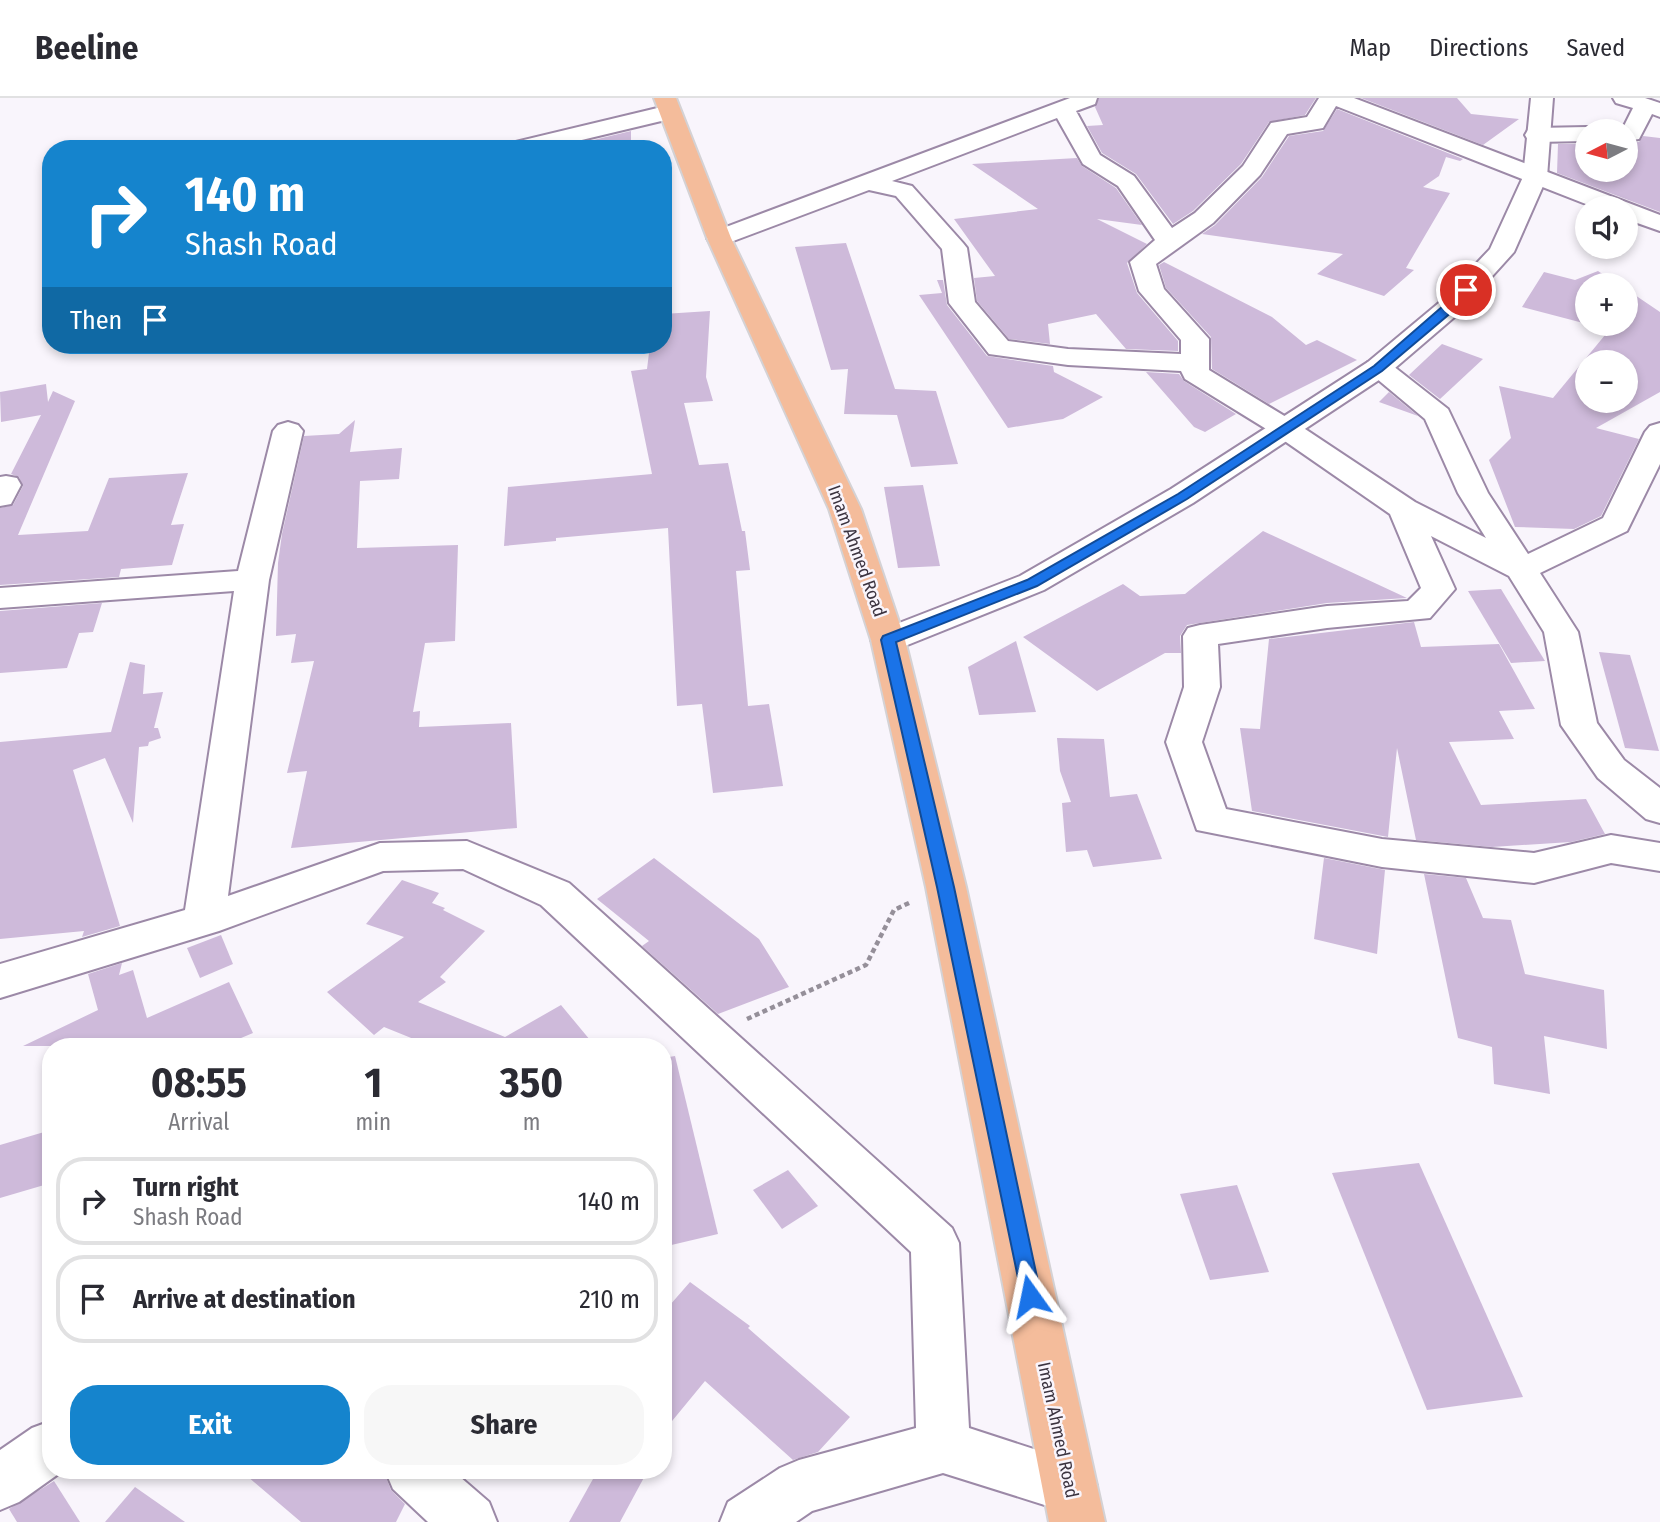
<!DOCTYPE html>
<html lang="en">
<head>
<meta charset="utf-8">
<style>
  :root { --surface:#fff; --page:#f7f7f7; --text:#2b2b33; --muted:#7c7c81; --line:#e1e1e2; --accent:#1584cd }
  body { margin:0; font-family:"Fira Sans Condensed",sans-serif; background:var(--page); color:var(--text); height:100vh; display:flex; flex-direction:column; font-size:26px; white-space:nowrap }
  * { box-sizing:border-box; margin:0 }
  p { font-size:23px; color:var(--muted) }
  .icon { flex:none; width:38px; height:38px; fill:none; stroke:currentColor; stroke-width:2; stroke-linecap:round; stroke-linejoin:round }
  .map { position:relative; flex:1; overflow:hidden }
  .panel { position:absolute; left:42px; top:940px; width:630px; height:441px; display:flex; flex-direction:column; background:var(--surface); border-radius:28px; box-shadow:0 4px 10px #0003 }
  .panel>* { flex:none }
  .guide { position:absolute; left:42px; top:42px; width:630px; height:214px; border-radius:28px; box-shadow:0 4px 10px #0003; background:#1584cd; color:#fff; overflow:hidden }
  .needle { width:46px; rotate:264deg }
  .tools { position:absolute; left:1575px; top:21px; display:grid; gap:14px }
  .tools a { display:grid; place-items:center; width:63px; height:63px; border-radius:50%; background:var(--surface); box-shadow:0 4px 10px #0003; font-size:35px }
  .pin { position:absolute; display:grid; place-items:center; width:60px; height:60px; color:#fff; margin:-30px; border:4px solid #fff; border-radius:50%; box-shadow:0 2px 7px #0007 }
  .me { position:absolute; width:77px; margin:-38px; rotate:348deg; stroke-linejoin:round; filter:drop-shadow(0 0 5px #0008) }
  .turn { display:flex; align-items:center; gap:24px; height:147px; padding:0 28px; font-size:32px }
  .turn .icon { width:91px; height:91px; stroke-width:2.5 }
  .turn b { display:block; font-size:49px; line-height:60px }
  .then { display:flex; align-items:center; height:66px; padding:0 28px; background:#0003; gap:14px; font-size:26px }
  .eta { display:flex; justify-content:space-evenly; align-items:center; height:119px; text-align:center }
  .eta b { font-size:42px; font-weight:700; line-height:49px }
  .action { display:flex; gap:14px; margin-top:auto; padding:14px 28px }
  .action a { flex:1; height:80px; border-radius:28px; background:var(--accent); color:#fff; font-size:28px; font-weight:700; line-height:80px; text-align:center }
  .action a+a { background:var(--page); color:var(--text) }
  ul { padding:0; list-style:none }
  li { display:flex; align-items:center; gap:21px; height:88px; margin:0 14px 10px; padding:0 14px; border:4px solid var(--line); border-radius:28px }
  li div { flex:1 }
  li b { display:block; font-size:26px }
  li em { font-style:normal }
  header { display:flex; align-items:center; gap:42px; box-sizing:border-box; height:98px; padding:0 35px; background:var(--surface); border-bottom:2px solid var(--line) }
  header strong { font-size:33px }
  nav { display:flex; gap:38px; margin-inline-start:auto; font-size:24px }
  .map>svg:first-child { display:block }
  .building { fill:#cebada; fill-rule:evenodd }
  .lines { fill:none; stroke-linecap:round; stroke-linejoin:round }
  .minor-casing { stroke:#9c89a7; stroke-width:4 }
  .tertiary-casing { stroke:#9c89a7; stroke-width:4 }
  .trunk-casing { stroke:#d4d2d5; stroke-width:4 }
  .path { stroke:#958f99; stroke-width:4.5; stroke-dasharray:5 3.5; stroke-linecap:butt }
  .minor { fill:#fff; fill-rule:evenodd }
  .tertiary { fill:#fff; fill-rule:evenodd }
  .trunk { fill:#f4bc9b; fill-rule:evenodd }
  .route { fill:#1a73e8; stroke:#114b97; stroke-width:2 }
  .labels { text-anchor:middle; stroke-width:5; stroke-linejoin:round; paint-order:stroke }
  .street-label { font-size:18px; fill:#3c3440; stroke:#f9f5fc }
</style>
</head>
<body>
<header>
<strong>Beeline</strong>
<nav><a>Map</a><a>Directions</a><a>Saved</a></nav>
</header>
<div class="map">
<svg width="1660" height="1424" viewBox="0 0 1660 1424">
  <rect width="100%" height="100%" fill="#f9f5fc"/>
  <g class="building">
    <path d="M1099,0H1316L1305,17L1269,24L1241,66L1193,113L1173,126L1136,76L1102,55L1087,28L1103,27L1095,9Z"/>
    <path d="M1361,0H1457L1471,16L1519,21L1483,47Z"/>
    <path d="M1337,11L1463,61L1460,63L1446,59L1439,78L1423,89L1450,95L1406,170L1414,172L1384,198L1317,176L1343,156L1202,136L1215,127L1262,79L1289,38L1323,33Z"/>
    <path d="M631,33V51H556Z"/>
    <path d="M1643,38L1660,40V114L1557,75L1558,46H1587V72H1626V45L1639,44Z"/>
    <path d="M1077,60L1082,68L1116,90L1142,127L1097,121L1147,146L1127,165L1137,195L1178,243V253L1126,251L1096,216L1048,226L1050,246L1009,241L977,203L974,180L995,178L954,121L1038,111L972,66Z"/>
    <path d="M846,145L895,291L936,293L958,366L911,369L897,317L844,316L848,271L831,272L795,149Z"/>
    <path d="M1164,164L1272,219L1306,247L1317,242L1357,262L1269,306L1212,271L1211,239L1166,190L1159,167Z"/>
    <path d="M1598,173L1619,187H1587V226L1522,209L1544,174L1575,182Z"/>
    <path d="M937,182H943L947,207L987,258L1053,268L1054,274L1103,299L1063,321L1008,330L919,197L942,195Z"/>
    <path d="M1626,191L1660,214V294L1596,330L1639,341L1601,418L1574,431L1515,429L1489,362L1511,340L1499,288L1553,300L1610,231L1588,226H1626ZM1587,264H1626V303H1587Z"/>
    <path d="M710,213L706,279L713,303L684,305L699,367L728,365L742,433H745L750,472L736,473L748,608L769,606L783,688L713,695L702,606L677,608L668,430L556,440V443L504,448L508,389L652,376L631,273L647,271L650,247H663V216Z"/>
    <path d="M1442,246L1483,261L1440,301L1409,277Z"/>
    <path d="M1146,274L1179,276L1184,283L1236,316L1205,334L1194,329Z"/>
    <path d="M46,286L48,304L53,293L75,303L18,437L88,433L109,380L188,375L171,427L184,426L172,467L121,471L119,479L0,487V410L13,407L23,388L19,379L11,376L41,317L1,324L0,294Z"/>
    <path d="M1389,294L1418,318L1379,304Z"/>
    <path d="M355,322L350,354L402,350L399,381L360,383L357,450L458,447L455,543L425,545L413,614L420,613L419,629L511,625L517,730L291,750L307,673L287,675L314,563L291,565L296,536L276,538L278,465L282,436L304,338L339,336Z"/>
    <path d="M923,387L940,468L898,470L884,389Z"/>
    <path d="M1263,433L1407,500L1327,505L1187,527L1180,538L1181,555H1165L1097,593L1023,539L1123,486L1140,498L1185,496Z"/>
    <path d="M1501,491L1545,563L1511,565L1468,493Z"/>
    <path d="M102,505L93,534L79,535L67,570L0,575V513Z"/>
    <path d="M1414,524L1421,549L1499,546L1535,611L1499,613L1514,641L1449,644L1481,707L1586,701L1605,736L1571,744L1492,749L1416,742L1397,650L1388,739L1252,713L1240,630L1260,631L1269,541Z"/>
    <path d="M1016,543L1036,614L979,617L968,569Z"/>
    <path d="M1599,554L1630,557L1659,653L1625,650Z"/>
    <path d="M130,564L145,567L143,596L163,594L154,630H158L161,640L149,644L148,648L139,649L133,725L105,660L73,672L120,828L82,839L84,833L0,841V644L111,634Z"/>
    <path d="M1057,640L1104,641L1110,699L1137,696L1162,761L1093,769L1087,752L1066,754L1062,705L1071,704L1060,673Z"/>
    <path d="M654,760L759,841L789,889L718,916L642,848L649,843L597,801Z"/>
    <path d="M1324,760L1385,772L1377,856L1314,841Z"/>
    <path d="M1424,776L1466,780L1483,820L1511,822L1525,876L1604,892L1607,951L1544,938L1550,996L1494,986L1492,949L1458,940Z"/>
    <path d="M402,782L439,795L432,805L445,810L443,812L485,833L440,879L446,884L418,904L505,939L561,907L595,948H431L384,929L374,937L327,894L404,839L366,826Z"/>
    <path d="M221,837L233,866L200,880L187,850Z"/>
    <path d="M122,865L119,877L133,872L147,920L229,884L253,935L222,948H23L98,912L88,876Z"/>
    <path d="M675,958L718,1136L663,1149V960Z"/>
    <path d="M51,1032V1085L0,1100V1047Z"/>
    <path d="M1419,1065L1523,1299L1427,1312L1332,1075Z"/>
    <path d="M788,1072L818,1108L782,1131L753,1092Z"/>
    <path d="M1237,1087L1269,1174L1210,1182L1180,1096Z"/>
    <path d="M690,1184L750,1228L748,1230L850,1319L818,1354L793,1362L705,1283L663,1334V1215Z"/>
    <path d="M240,1372H383L391,1392L405,1406L396,1424H301Z"/>
    <path d="M598,1372H648L620,1424H569Z"/>
    <path d="M54,1383L80,1424H17L9,1411Z"/>
    <path d="M135,1389L185,1424H105Z"/>
  </g>
  <g class="lines">
    <defs>
      <g id="minor">
        <path d="M1070,0H1097L1095,6L1076,13L1100,57L1134,78L1172,130L1195,115L1243,68L1271,25L1307,19L1319,0H1354L1660,117V133L1626,121V110H1596L1336,8L1323,30L1287,36L1260,77L1213,125L1156,166L1164,191L1209,241V272L1296,325L1415,404L1486,440L1458,395L1425,321L1364,270L1368,264L1378,262L1388,264L1448,311L1488,395L1528,456L1603,420L1645,334L1650,328L1660,325V366L1627,433L1540,475L1578,534L1597,625L1624,662L1660,690V725L1646,721L1598,680L1561,627L1544,534L1509,478L1431,438L1455,491L1430,520L1327,530L1218,546L1220,589L1202,644L1226,711L1382,741L1534,755L1611,737L1660,745V773L1611,765L1534,785L1382,769L1197,732L1166,644L1184,589L1183,538L1188,530L1200,527L1327,508L1408,503L1421,490L1390,416L1276,337L1185,281L1181,273L1068,267L989,256L949,205L942,151L896,98L869,92L728,145L719,147L710,145L707,140L710,135ZM1057,20L1083,66L1118,88L1155,142L1130,164L1139,193L1181,242V256L1068,251L1008,243L975,204L967,150L963,145L912,88L892,83Z"/>
        <path d="M1613,0H1645L1660,5V19L1652,16L1639,41L1626,43V33H1617L1623,30L1633,10L1616,5Z"/>
        <path d="M670,7L678,9L681,14L678,19L544,51H504L507,46Z"/>
        <path d="M1587,29L1596,33H1587V43L1536,44L1528,42L1525,37L1528,32L1536,30Z"/>
        <path d="M288,324L298,327L303,333L269,482L228,798L380,745L467,743L569,785L952,1130L959,1145L969,1330L1089,1369L1097,1388L1089,1407L1070,1415L943,1375L812,1413L796,1424H720L728,1404L780,1370L799,1362L916,1330L911,1154L541,807L463,771L383,773L219,833L0,900V866L185,812L234,493L0,510V490L238,473L273,333L278,327Z"/>
        <path d="M6,378L17,380L21,387L11,406L0,408V379Z"/>
        <path d="M51,1323V1372H64L19,1404L0,1412V1352L32,1330Z"/>
        <path d="M385,1372H452L489,1404L497,1424H428L393,1391Z"/>
      </g>
      <path id="tertiary" d="M1531,0H1553L1547,79L1514,154L1458,216L1388,276L1193,405L1044,492L900,550L888,553L876,550L871,542L876,534L1020,478L1171,391L1368,264L1440,204L1490,151L1523,79Z"/>
      <path id="trunk" d="M654,0H676L731,140L861,411L905,542L966,789L1105,1424H1049L926,789L871,542L829,411L707,140Z"/>
    </defs>
    <use href="#minor" class="minor-casing"/>
    <use href="#tertiary" class="tertiary-casing"/>
    <use href="#trunk" class="trunk-casing"/>
    <path class="path" d="M747,921L866,867L894,812L911,804"/>
    <use href="#minor" class="minor"/>
    <use href="#tertiary" class="tertiary"/>
    <use href="#trunk" class="trunk"/>
  </g>
  <path class="route" d="M1466,188L1472,192L1453,213L1382,273L1187,401L1037,488L896,544L954,789L1041,1198L1038,1204L1030,1207L1023,1204L937,789L881,542L883,538L1027,482L1178,396L1374,268Z"/>
  <g class="labels">
    <g class="street-label">
      <text transform="translate(857 453) rotate(70)" y="6">Imam Ahmed Road</text>
      <text transform="translate(1058 1332) rotate(78)" y="6">Imam Ahmed Road</text>
    </g>
  </g>
</svg>
<div class="tools">
<a><svg class="needle" viewBox="-14 -14 28 28"><path d="M0-13l5 13h-10z" fill="#e53935"/><path d="M0 13l5-13h-10z" fill="#7c7c81"/></svg></a>
<a><svg class="icon" aria-label="sound" viewBox="0 0 24 24"><path d="M4 9h4l5-4v14l-5-4H4zM17 9q2 3 0 6"/></svg></a>
<a>+</a>
<a>−</a>
</div>
<div class="pin" style="left:1466px;top:192px;background:#d93025"><svg class="icon" aria-label="arrive" viewBox="0 0 24 24"><path d="M6 21V4h12l-3 4 3 4H6"/></svg></div>
<svg class="me" style="left:1030px;top:1198px" viewBox="-20 -20 40 40"><path d="M0-17L14 15 0 8-14 15z" fill="#1a73e8" stroke="#fff" stroke-width="4"/></svg>
<div class="guide">
<div class="turn"><svg class="icon" aria-label="right" viewBox="0 0 24 24"><path d="M7 20v-9h11M14 6l5 5-5 5"/></svg><div><b>140 m</b>Shash Road</div></div>
<div class="then">Then<svg class="icon" aria-label="arrive" viewBox="0 0 24 24"><path d="M6 21V4h12l-3 4 3 4H6"/></svg></div>
</div>
<section class="panel">
<div class="eta">
<div><b>08:55</b><p>Arrival</p></div>
<div><b>1</b><p>min</p></div>
<div><b>350</b><p>m</p></div>
</div>
<ul>
<li><svg class="icon" aria-label="right" viewBox="0 0 24 24"><path d="M7 20v-9h11M14 6l5 5-5 5"/></svg><div><b>Turn right</b><p>Shash Road</p></div><em>140 m</em></li>
<li><svg class="icon" aria-label="arrive" viewBox="0 0 24 24"><path d="M6 21V4h12l-3 4 3 4H6"/></svg><div><b>Arrive at destination</b></div><em>210 m</em></li>
</ul>
<div class="action"><a>Exit</a><a>Share</a></div>
</section>
</div>
</body>
</html>
